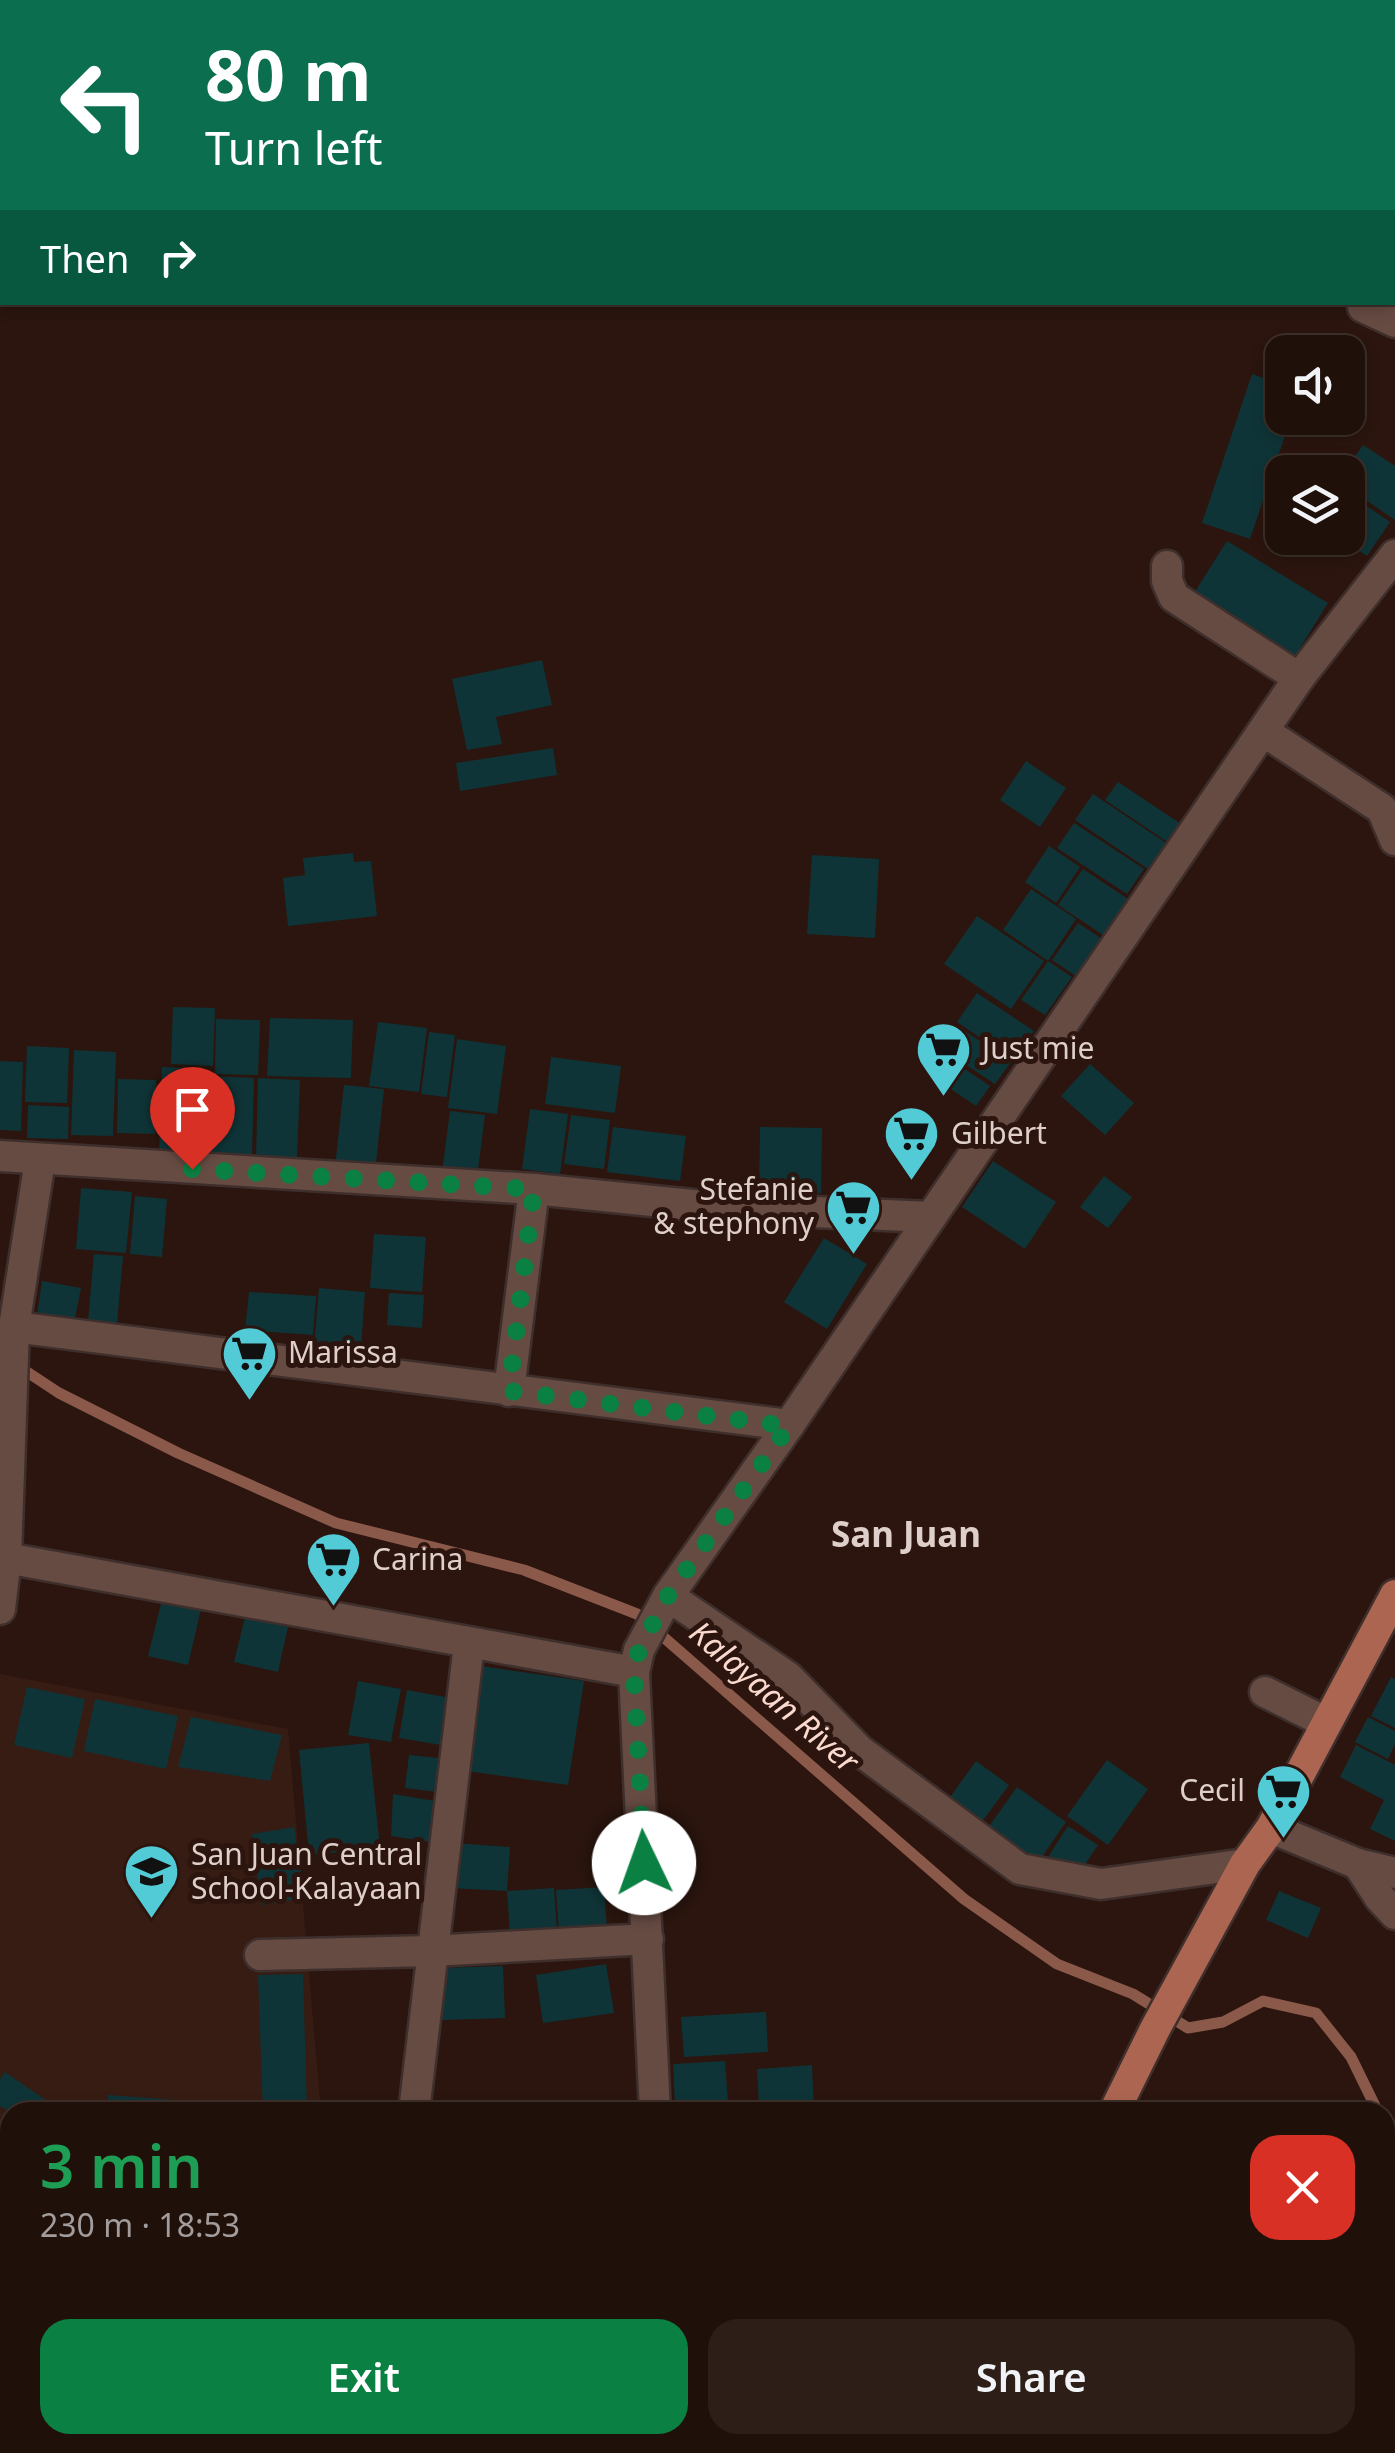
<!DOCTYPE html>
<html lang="en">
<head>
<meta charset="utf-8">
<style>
  :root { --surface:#20100a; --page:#2d1e18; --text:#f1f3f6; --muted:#a29d9c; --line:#3d302b; --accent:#0b8043 }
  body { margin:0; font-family:"Noto Sans",sans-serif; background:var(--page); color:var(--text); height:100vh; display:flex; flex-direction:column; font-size:38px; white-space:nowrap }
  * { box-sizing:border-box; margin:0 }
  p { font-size:32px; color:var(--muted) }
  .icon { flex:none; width:55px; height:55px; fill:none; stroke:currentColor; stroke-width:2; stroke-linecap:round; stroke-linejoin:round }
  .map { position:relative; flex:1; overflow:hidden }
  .details { position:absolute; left:0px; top:2102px; width:1395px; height:352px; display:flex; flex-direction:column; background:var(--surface); border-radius:30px 30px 0 0; box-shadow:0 5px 15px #0003,0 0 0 2px var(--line) }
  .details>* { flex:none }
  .guide { position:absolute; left:0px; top:0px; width:1395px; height:305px; box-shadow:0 5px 15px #0003,0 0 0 2px var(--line); background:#0b6e4f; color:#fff; overflow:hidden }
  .buttons { position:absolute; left:1265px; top:335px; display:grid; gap:20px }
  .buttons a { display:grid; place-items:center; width:100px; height:100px; border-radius:20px; background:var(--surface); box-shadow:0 5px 15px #0003,0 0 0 2px var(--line); font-size:50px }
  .pin { position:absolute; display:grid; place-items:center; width:85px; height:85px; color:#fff; margin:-102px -42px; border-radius:50% 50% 50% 0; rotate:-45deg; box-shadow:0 0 10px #0007 }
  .pin .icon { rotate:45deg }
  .me { position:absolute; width:110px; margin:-55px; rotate:357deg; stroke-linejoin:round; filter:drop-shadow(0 0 8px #0008) }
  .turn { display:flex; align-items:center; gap:35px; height:210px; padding:0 40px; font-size:45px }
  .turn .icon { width:130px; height:130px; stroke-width:2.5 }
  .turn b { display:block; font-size:70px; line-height:85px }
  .then { display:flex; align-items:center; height:95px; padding:0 40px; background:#0003; gap:20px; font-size:38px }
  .round { display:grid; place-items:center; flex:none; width:105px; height:105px; border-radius:30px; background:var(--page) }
  .headline { display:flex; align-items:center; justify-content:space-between; height:170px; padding:0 40px }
  h1 { font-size:60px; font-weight:600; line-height:75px; color:#1e9e55 }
  .button { display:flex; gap:20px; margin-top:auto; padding:20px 40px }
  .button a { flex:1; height:115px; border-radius:30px; background:var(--accent); color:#fff; font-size:40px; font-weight:600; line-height:115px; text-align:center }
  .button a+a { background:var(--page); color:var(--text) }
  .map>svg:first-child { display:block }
  .built { fill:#371c13 }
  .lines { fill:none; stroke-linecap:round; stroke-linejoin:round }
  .stream { stroke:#8a594a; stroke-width:11 }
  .building { fill:#0f3437 }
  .minor-casing { stroke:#3f2f2c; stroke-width:35 }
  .major-casing { stroke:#3f2f2c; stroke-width:35 }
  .path { stroke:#76635c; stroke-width:6; stroke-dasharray:10 5; stroke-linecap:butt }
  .minor { stroke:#664b43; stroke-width:30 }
  .major { stroke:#ac6550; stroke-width:30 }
  .route { stroke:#0b8043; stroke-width:18; stroke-dasharray:0 32.4 }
  .labels { text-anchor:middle; stroke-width:10; stroke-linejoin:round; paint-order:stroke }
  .poi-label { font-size:30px; fill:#dfcfca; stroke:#2b150e; text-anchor:start }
  .water-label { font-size:32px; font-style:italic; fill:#fad9cf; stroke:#2b150e }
  .quarter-label { font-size:35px; font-weight:bold; fill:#dfcfca; stroke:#2b150e }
</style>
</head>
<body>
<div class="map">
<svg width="1395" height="2453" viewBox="0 0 1395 2453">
  <rect width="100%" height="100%" fill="#2b150e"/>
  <path class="built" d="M0,1674L288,1729L321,2112H10V2215H0Z"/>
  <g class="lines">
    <g class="stream">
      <path d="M15,1364L59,1393L178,1453L336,1523L524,1570L637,1614L964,1899L1057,1964L1133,1994L1188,2028L1223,2022L1263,2001L1316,2013L1351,2057L1378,2112"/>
      <path d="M1385,2119L1395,2130"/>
    </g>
  </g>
  <g class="building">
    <path d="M1252,374L1282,384V418H1291L1250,539L1202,523Z"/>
    <path d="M1363,445L1395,466V520L1348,488V472H1344Z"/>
    <path d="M1348,493L1390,522L1367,556L1340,538H1348Z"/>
    <path d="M1227,541L1328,603L1290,664L1189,601Z"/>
    <path d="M542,660L552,705L496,717L502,744L467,750L452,679Z"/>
    <path d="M553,748L557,775L460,791L456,763Z"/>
    <path d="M1026,761L1066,788L1040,827L1000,800Z"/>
    <path d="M1118,782L1181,824L1169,843L1105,800Z"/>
    <path d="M1093,794L1166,843L1148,869L1075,820Z"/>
    <path d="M1074,823L1144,869L1127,894L1057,848Z"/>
    <path d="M1049,846L1080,867L1056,903L1025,882Z"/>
    <path d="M353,853L354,862L371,861L377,916L288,926L283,878L305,875L303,858Z"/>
    <path d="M812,855L879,859L875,938L807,934Z"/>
    <path d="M1083,869L1128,899L1103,935L1058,905Z"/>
    <path d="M1031,889L1076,919L1048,961L1003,930Z"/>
    <path d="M977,916L1044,961L1011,1009L944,964Z"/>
    <path d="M1078,923L1101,938L1076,976L1052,960Z"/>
    <path d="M1048,961L1072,977L1045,1015L1021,1000Z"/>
    <path d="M977,993L1034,1031L1013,1060L957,1022Z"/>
    <path d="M173,1007L215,1008L213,1066L171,1064Z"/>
    <path d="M270,1018L353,1020L351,1078L267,1076Z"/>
    <path d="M216,1019L260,1020L258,1075L215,1074Z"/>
    <path d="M378,1022L427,1028L419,1092L369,1086Z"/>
    <path d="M954,1024L1011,1062L995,1084L938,1046Z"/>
    <path d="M429,1032L455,1035L447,1097L421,1094Z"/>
    <path d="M457,1039L506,1046L497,1114L448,1108Z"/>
    <path d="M27,1046L69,1048L67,1103L25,1102Z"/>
    <path d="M74,1050L116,1052L113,1136L71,1135Z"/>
    <path d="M944,1055L990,1086L976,1106L930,1075Z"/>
    <path d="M551,1057L621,1066L615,1113L545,1104Z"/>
    <path d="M0,1061L23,1062L21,1131L0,1130Z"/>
    <path d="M1090,1064L1134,1103L1105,1135L1061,1096Z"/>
    <path d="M162,1067L185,1068L182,1155L159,1154Z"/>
    <path d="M213,1076L254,1078L252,1155L210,1154Z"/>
    <path d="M187,1077L210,1078L207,1142H185Z"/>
    <path d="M258,1078L300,1080L297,1158L256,1157Z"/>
    <path d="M118,1079L156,1080L155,1134L117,1133Z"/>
    <path d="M344,1085L384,1089L375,1172L335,1167Z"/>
    <path d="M28,1105L69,1107L68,1139L27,1138Z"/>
    <path d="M530,1109L568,1114L560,1174L522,1169Z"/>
    <path d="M450,1111L485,1115L477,1177L442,1172Z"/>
    <path d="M571,1115L610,1120L604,1169L564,1164Z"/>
    <path d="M613,1127L686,1136L680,1181L607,1172Z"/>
    <path d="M760,1127L822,1128L821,1193L759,1192Z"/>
    <path d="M993,1161L1056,1202L1025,1249L962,1207Z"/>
    <path d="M1104,1176L1132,1197L1108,1228L1080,1207Z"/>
    <path d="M81,1188L132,1192L126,1253L76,1249Z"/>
    <path d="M135,1196L167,1199L162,1257L130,1254Z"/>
    <path d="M374,1234L426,1237L422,1292L370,1288Z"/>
    <path d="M824,1238L867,1264L827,1329L784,1302Z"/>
    <path d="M94,1254L123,1256L116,1334L87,1332Z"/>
    <path d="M42,1281L81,1288L73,1328L36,1322Z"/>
    <path d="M319,1288L365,1292L360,1361L313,1358Z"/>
    <path d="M249,1292L316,1296L313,1335L245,1330Z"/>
    <path d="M389,1293L424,1295L422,1328L387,1325Z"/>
    <path d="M162,1600L201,1609L188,1665L148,1656Z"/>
    <path d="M245,1617L288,1627L278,1672L234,1662Z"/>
    <path d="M474,1665L584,1681L568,1785L459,1770Z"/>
    <path d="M1391,1677L1395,1679V1728L1371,1716Z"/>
    <path d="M358,1681L401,1689L391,1742L348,1735Z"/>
    <path d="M27,1687L85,1699L72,1758L14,1745Z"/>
    <path d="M407,1690L461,1700L453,1747L399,1738Z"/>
    <path d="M95,1699L178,1716L166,1769L84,1751Z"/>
    <path d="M191,1717L282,1735L270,1781L178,1767Z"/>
    <path d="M1368,1717L1395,1731V1744L1388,1759L1355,1742Z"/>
    <path d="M369,1743L380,1848L309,1855L299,1750Z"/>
    <path d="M1356,1745L1395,1765V1841L1370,1829L1384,1800L1340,1777Z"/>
    <path d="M409,1755L448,1759L445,1793L405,1788Z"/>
    <path d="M1107,1760L1148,1789L1108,1845L1067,1816Z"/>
    <path d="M976,1761L1009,1785L976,1830L943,1807Z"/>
    <path d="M1017,1787L1066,1822L1035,1867L985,1832Z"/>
    <path d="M393,1794L441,1802L437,1843L391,1836Z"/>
    <path d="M1068,1826L1098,1845L1078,1875L1048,1857Z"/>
    <path d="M294,1827L305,1898L262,1905L252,1834Z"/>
    <path d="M453,1843L510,1847L507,1891L554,1888L557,1932L510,1935L507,1891L450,1888Z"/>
    <path d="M604,1887L607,1930L559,1933L556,1890Z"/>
    <path d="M1279,1891L1321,1908L1308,1938L1266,1920Z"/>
    <path d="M606,1964L614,2013L543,2023L536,1975Z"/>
    <path d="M503,1966L505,2018L442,2020L440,1968Z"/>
    <path d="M303,1974L307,2111L263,2112L258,1975Z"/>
    <path d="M766,2012L768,2052L684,2057L681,2017Z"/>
    <path d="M725,2061L728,2102L675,2105L673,2064Z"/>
    <path d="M812,2065L814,2112H723L722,2107L759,2104L757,2069Z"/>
    <path d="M5,2072L63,2112H9L0,2106V2079Z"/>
    <path d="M108,2095L257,2106L256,2112H107Z"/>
    <rect x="299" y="2445" width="73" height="8"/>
    <path d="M513,2445H583L581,2453H511Z"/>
    <path d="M707,2445H730L755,2453H705Z"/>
    <path d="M815,2445H878L875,2453H832Z"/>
    <path d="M1199,2445H1256L1252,2453H1214Z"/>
  </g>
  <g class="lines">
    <defs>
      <g id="minor">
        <path d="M1363,307L1395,322"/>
        <path d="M1167,566V581L1174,597L1299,678"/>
        <path d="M1263,731L1382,809L1395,840"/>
        <path d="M0,1156L534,1189L722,1208L931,1217"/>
        <path d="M14,1327L789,1425"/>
        <path d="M509,1391L534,1189"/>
        <path d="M6,1558L634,1672"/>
        <path d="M668,1596L788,1677L859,1750L1020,1869L1101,1884L1245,1864"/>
        <path d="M0,1609L6,1558L14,1327L40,1160"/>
        <path d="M1265,1692L1325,1722"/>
        <path d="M1271,1828L1358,1864L1395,1873"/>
        <path d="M1358,1864L1380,1898L1395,1914"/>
        <path d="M260,1955L431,1951L648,1939"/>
        <path d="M414,2112L469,1644"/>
        <path d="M655,2112L634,1672L639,1650L668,1596L789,1425L1299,678L1395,555"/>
        <path d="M1385,2308L1395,2323"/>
        <path d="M378,2453V2445"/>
        <path d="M617,2453L618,2445"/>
        <path d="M1038,2453L1042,2445"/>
      </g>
      <g id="major">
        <path d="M1114,2112L1155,2029L1245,1864L1271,1828L1395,1595"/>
        <path d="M938,2453L943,2445"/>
      </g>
    </defs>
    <use href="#minor" class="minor-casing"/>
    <use href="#major" class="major-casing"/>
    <path class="path" d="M991,2453L995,2445"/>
    <use href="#minor" class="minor"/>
    <use href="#major" class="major"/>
  </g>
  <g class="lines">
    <path class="route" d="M192,1169L534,1189L509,1391L789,1426L668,1596L639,1650L634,1672L644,1863"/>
  </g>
  <defs>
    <symbol id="supermarket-pin" viewBox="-11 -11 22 30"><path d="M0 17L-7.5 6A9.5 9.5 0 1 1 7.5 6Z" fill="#52cbd7" stroke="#2b150e"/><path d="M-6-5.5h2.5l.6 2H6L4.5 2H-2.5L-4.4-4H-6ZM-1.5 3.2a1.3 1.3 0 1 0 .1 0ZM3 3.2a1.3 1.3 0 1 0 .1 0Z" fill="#111"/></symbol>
    <symbol id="school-pin" viewBox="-11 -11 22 30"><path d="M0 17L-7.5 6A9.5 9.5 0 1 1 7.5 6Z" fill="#52cbd7" stroke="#2b150e"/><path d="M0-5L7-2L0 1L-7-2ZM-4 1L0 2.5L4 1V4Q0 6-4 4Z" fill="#111"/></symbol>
  </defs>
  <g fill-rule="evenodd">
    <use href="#supermarket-pin" x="912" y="1018" width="63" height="86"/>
    <use href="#supermarket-pin" x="880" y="1102" width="63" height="86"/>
    <use href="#supermarket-pin" x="822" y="1176" width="63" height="86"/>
    <use href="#supermarket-pin" x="218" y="1322" width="63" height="86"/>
    <use href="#supermarket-pin" x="302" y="1528" width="63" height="86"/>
    <use href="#supermarket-pin" x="1252" y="1760" width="63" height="86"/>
    <use href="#school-pin" x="120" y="1840" width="63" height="86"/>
  </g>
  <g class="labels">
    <g class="poi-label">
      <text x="982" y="1059">Just mie</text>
      <text x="951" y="1144">Gilbert</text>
      <text x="814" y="1200" text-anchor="end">Stefanie<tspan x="814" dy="34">&amp; stephony</tspan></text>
      <text x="288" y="1363">Marissa</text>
      <text x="372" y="1570">Carina</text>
      <text x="1245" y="1801" text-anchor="end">Cecil</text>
      <text x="191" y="1865">San Juan Central<tspan x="191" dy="34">School-Kalayaan</tspan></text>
    </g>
    <g class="water-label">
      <text transform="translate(774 1697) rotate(41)" y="11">Kalayaan River</text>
    </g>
    <g class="quarter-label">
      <text x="906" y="1547">San Juan</text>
    </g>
  </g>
</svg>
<div class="buttons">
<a><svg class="icon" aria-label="sound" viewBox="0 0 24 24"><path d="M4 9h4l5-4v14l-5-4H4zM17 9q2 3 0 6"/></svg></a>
<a><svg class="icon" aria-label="layers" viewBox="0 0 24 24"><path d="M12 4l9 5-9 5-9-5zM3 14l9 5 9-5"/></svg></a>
</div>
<div class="pin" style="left:192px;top:1169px;background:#d93025"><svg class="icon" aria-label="arrive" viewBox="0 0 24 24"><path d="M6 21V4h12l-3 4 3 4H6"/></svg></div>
<svg class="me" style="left:644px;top:1863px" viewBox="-20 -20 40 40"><circle r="19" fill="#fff"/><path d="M0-13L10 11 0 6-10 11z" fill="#0b8043"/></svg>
<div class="guide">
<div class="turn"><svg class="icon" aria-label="left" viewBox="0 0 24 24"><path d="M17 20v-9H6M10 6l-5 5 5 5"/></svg><div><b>80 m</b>Turn left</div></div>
<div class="then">Then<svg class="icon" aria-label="right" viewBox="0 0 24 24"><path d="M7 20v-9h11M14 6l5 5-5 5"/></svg></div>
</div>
<section class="details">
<div class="headline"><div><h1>3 min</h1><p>230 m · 18:53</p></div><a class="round" style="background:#d93025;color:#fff"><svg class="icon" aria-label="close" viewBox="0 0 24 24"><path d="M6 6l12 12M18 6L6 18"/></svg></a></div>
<div class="button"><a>Exit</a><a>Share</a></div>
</section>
</div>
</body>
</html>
